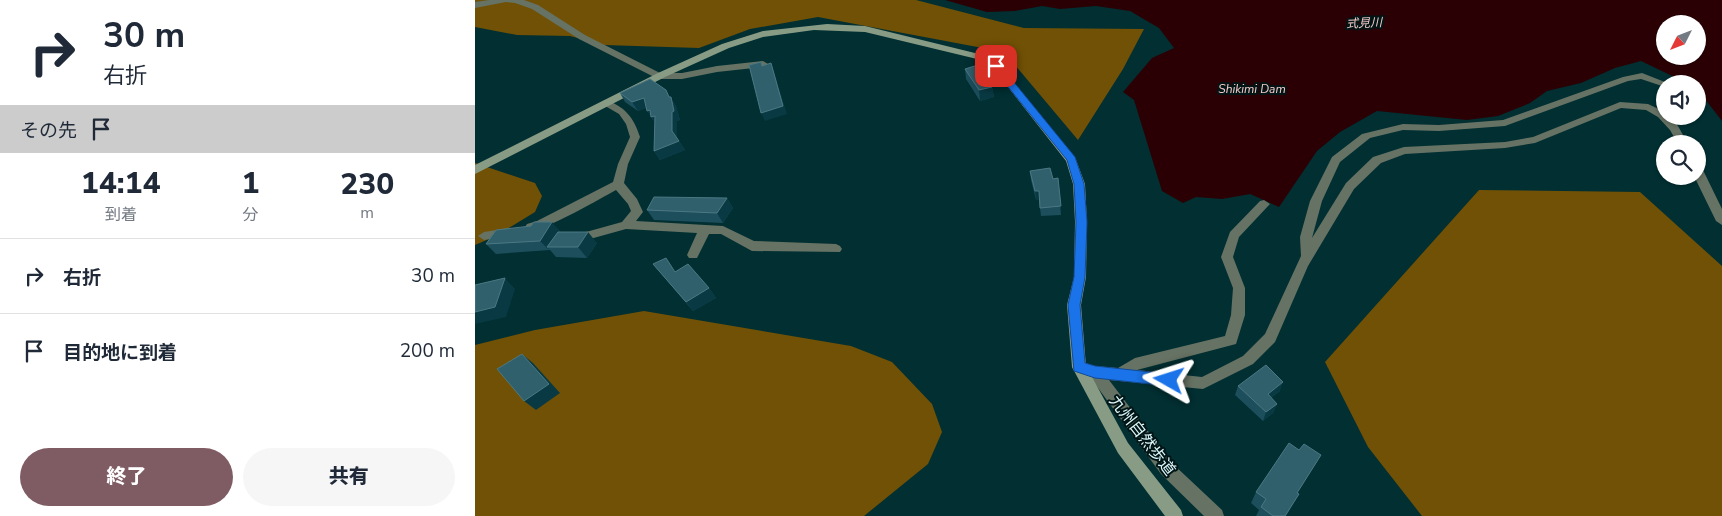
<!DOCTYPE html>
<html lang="ja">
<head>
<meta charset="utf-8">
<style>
  :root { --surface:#fff; --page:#f6f6f7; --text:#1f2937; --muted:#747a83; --line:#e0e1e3; --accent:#7f5c63 }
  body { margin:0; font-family:"Nunito Sans","Noto Sans JP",sans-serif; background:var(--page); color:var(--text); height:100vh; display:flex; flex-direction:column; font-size:19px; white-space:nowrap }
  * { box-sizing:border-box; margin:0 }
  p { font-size:16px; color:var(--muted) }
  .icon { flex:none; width:28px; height:28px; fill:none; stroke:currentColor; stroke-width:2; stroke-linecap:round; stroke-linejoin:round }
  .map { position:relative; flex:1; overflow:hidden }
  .drawer { display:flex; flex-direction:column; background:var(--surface); width:475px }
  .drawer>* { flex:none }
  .top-card { background:#fff; color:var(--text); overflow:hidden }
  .needle { width:32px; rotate:228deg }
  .buttons { position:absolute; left:1181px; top:15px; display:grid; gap:10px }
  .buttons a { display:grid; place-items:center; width:50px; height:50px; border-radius:50%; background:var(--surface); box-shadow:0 1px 4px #0004; font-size:25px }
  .pin { position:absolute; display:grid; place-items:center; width:42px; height:42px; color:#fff; margin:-21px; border-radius:10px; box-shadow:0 2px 8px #0006 }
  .me { position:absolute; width:55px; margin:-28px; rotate:276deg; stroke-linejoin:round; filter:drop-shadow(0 0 4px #0008) }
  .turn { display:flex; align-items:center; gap:18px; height:105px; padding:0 20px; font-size:22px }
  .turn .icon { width:65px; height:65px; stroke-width:2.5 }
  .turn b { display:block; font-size:35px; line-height:42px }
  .then { display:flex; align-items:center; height:48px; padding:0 20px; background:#0003; gap:10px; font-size:19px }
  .eta { display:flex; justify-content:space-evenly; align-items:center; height:85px; text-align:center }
  .eta b { font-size:30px; font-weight:800; line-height:35px }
  .primary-button { display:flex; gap:10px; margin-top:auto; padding:10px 20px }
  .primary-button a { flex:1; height:58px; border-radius:30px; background:var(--accent); color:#fff; font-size:20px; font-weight:800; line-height:58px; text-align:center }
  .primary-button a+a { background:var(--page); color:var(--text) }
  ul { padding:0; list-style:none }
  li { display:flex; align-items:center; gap:15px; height:75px; padding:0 20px; border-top:1px solid var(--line) }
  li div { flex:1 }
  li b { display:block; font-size:19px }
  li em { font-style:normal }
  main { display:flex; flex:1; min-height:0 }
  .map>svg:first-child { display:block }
  .forest { fill:#715105 }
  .water { fill:#2b0004; fill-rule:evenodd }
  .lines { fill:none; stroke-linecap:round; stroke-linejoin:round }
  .street { fill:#667264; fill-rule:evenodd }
  .secondary { fill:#889c85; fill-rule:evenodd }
  .wall { fill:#1c4e5c }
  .shaded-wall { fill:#093a44 }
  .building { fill:#31606d; stroke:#4c7883 }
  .route { fill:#1a73e8; stroke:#114b97 }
  .labels { text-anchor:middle; stroke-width:4; stroke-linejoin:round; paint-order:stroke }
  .far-water-label { font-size:12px; font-style:italic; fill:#f7ccca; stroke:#011516 }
  .near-street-label { font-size:16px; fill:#ddf8fa; stroke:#011516 }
</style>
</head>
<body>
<main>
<section class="drawer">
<div class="top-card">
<div class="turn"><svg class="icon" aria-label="right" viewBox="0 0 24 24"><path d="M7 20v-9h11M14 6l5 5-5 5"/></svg><div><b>30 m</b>右折</div></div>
<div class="then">その先<svg class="icon" aria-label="arrive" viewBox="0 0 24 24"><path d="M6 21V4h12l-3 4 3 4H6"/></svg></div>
</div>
<div class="eta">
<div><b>14:14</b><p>到着</p></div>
<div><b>1</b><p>分</p></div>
<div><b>230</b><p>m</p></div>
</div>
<ul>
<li><svg class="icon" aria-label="right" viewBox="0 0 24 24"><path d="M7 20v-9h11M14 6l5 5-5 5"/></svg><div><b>右折</b></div><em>30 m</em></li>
<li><svg class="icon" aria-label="arrive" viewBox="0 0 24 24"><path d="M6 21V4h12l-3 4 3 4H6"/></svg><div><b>目的地に到着</b></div><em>200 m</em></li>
</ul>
<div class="primary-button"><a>終了</a><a>共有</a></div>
</section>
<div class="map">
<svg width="1247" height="516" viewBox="0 0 1247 516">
  <rect width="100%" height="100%" fill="#012f32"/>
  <g class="forest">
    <path d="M0,0H441L549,28L669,29L648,69L603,140L529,52L343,17L275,29L224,48L129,45L95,36L42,35L0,27Z"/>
    <path d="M0,163L60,183L67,196L60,212L21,236L0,245Z"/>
    <path d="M1004,190L1165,192L1247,266V516H947L893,447L850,362Z"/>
    <path d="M169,311L376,346L417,362L457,404L467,432L453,464L389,516H0V345L60,330Z"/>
  </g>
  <path class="water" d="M470,0H1247V121L1223,90L1222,84H1214L1166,61L1140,68L1106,83L1072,91L1055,103L1023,116L992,120L902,111L865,132L842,151L804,207L775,194L747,199L721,197L708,203L687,191L659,100L648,92L677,58L699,48L684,28L655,11L621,6L585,9L567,6L540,11L512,12ZM1190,24H1222V56H1190Z"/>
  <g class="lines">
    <g class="street">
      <path d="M14,0H49L63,5L110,35L185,73H207L242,66L288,61L293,64L288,67L242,72L207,79H183L104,39L57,9L40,3L31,2L0,8V2Z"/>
      <path d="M1167,73L1195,84H1190V87L1166,79L1153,81L1030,126L964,131L928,130L895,138L865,162L847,201L837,238L871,183L898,157L929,147L1030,142L1058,137L1145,102L1173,104L1190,112V116H1194L1203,126L1213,144H1203L1195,130L1183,117L1171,110L1146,108L1060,143L1030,148L930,154L906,163L879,189L833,266L800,342L778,364L728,389L634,380L698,464L747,510L749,516H729L686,474L615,377L599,371L597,367L599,363L604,361L620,366L643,368L660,358L750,336L756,315L758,288L746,257L755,232L785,201L789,200L795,204L764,237L758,257L770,288V315L761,344L662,370L727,377L768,356L790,334L826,256L825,237L835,201L857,157L887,134L928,124L964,125L1028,120L1148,77Z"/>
      <path d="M130,100C150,106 159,118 165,137L153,164L149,183L162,199L168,212L161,221L248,226L279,241L361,244L365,246L367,249L365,252L277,251L246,234H234L222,258H214L212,255L222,233L151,229L115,239L111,238L109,235L111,232L147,222L156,211L153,204L141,190C126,198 66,234 52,230L50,227L52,224L62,221L138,182L143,164L155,137L151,124L144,114L125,103Z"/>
      <path d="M1222,166L1228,170L1247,209V225L1241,221L1219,176H1222Z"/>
      <path d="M34,228L40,232L38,235L9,240L3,236L9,232Z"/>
    </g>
    <path class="secondary" d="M352,24L390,26L508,55L524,64L601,160L610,184L612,222L611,277L606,305L611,366L653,443L706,510L708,516H690L643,453L597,367L592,305L599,277L600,222L598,184L591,161L518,68L502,59L390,32L339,30L288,37L254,48L190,77L0,174V165L183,73L247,44L288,31Z"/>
  </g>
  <g class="wall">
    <path d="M490,69L517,87L519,97L505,101L491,79Z"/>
    <path d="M145,93L195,97L201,106L205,120L202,121V138L210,150L185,160L179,151L180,122L179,120H178L171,108L163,111L150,102Z"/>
    <path d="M555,171L578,179L583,178L586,215L566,216L564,200H561L556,180Z"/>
    <path d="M252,198L258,208L248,223L179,220L172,210Z"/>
    <path d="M86,232L122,243L112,258L81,257L75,250L21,254L11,244Z"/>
    <path d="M178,264L201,272L234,288L241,298L218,311Z"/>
    <path d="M763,386L805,391L796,398L802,404L798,413L788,421L760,395Z"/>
    <path d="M846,455L822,493L824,494L811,516H781L784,510L776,503L781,492Z"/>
  </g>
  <g class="shaded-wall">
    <path d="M296,63L299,72L312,114L290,121L286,113Z"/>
    <path d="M517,87L519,97L505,101L504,90Z"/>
    <path d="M191,90L201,106L205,120L202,121V140L197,131L194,97Z"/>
    <path d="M169,98L175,107L163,111L157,102Z"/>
    <path d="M175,110L180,116L182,126L172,111Z"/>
    <path d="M204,141L210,150L185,160L179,151Z"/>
    <path d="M560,191H564L565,200H561Z"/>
    <path d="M252,198L258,208L248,223L242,213Z"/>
    <path d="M77,222L86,232L72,247L75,251L65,241Z"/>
    <path d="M113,232L122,243L112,258L103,247Z"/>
    <path d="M30,278L40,289L31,317L0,324V312Z"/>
    <path d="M234,288L241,298L218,311L211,302Z"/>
    <path d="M47,354L58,363L85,393L61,410L49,401Z"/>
    <path d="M808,382L805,391L790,403L793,394Z"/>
    <path d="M802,404L798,413L788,421L791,412Z"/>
  </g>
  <g class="building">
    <path d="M286,62L287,66L296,63L308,106L286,113L274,65Z"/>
    <path d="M503,65L517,87L504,90L490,69Z"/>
    <path d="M175,79L191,90L194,97H196L199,111L197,112V131L204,141L179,151L180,116L176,117L175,110L172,111L169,98L157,102L145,93Z"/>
    <path d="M575,168L578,179L583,178L586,206L565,208L564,191H560L555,171Z"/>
    <path d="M179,197L252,198L242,213L172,210Z"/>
    <path d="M59,222H77L65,241L11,244L21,230L56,226Z"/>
    <path d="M83,232H113L103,247H72Z"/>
    <path d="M191,258L200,272L213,264L234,288L211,302L178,264Z"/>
    <path d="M30,278L20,307L0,312V285Z"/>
    <path d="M47,354L74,384L49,401L22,369Z"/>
    <path d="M791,365L808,382L793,394L802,404L791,412L763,386Z"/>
    <path d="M814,443L824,450L829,444L846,455L822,493L824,494L810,516H798L786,507L791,499L781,492Z"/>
  </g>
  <path class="route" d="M521,63L524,64L600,157L609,184L612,222L610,277L605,305L610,363L620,366L694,374L699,376L701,380L699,384L694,386L620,378L599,371L593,305L599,277L601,222L599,184L592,160L518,68L517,66Z"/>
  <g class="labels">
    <g class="far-water-label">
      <text transform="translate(889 23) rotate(-2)" y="4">式見川</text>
      <text x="777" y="93">Shikimi Dam</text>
    </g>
    <g class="near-street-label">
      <text transform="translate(668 435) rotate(52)" y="6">九州自然歩道</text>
    </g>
  </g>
</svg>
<div class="buttons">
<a><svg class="needle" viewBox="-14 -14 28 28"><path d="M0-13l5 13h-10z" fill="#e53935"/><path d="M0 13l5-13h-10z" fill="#747a83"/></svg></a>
<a><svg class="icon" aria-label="sound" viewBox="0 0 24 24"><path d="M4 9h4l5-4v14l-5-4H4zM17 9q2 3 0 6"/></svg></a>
<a><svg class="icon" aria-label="search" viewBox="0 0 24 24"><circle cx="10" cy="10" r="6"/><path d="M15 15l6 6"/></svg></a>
</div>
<div class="pin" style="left:521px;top:66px;background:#d93025"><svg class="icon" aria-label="arrive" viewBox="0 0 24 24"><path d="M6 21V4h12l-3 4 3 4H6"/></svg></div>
<svg class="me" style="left:694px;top:380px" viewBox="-20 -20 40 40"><path d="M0-17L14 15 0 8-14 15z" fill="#1a73e8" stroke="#fff" stroke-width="4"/></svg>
</div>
</main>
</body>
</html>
